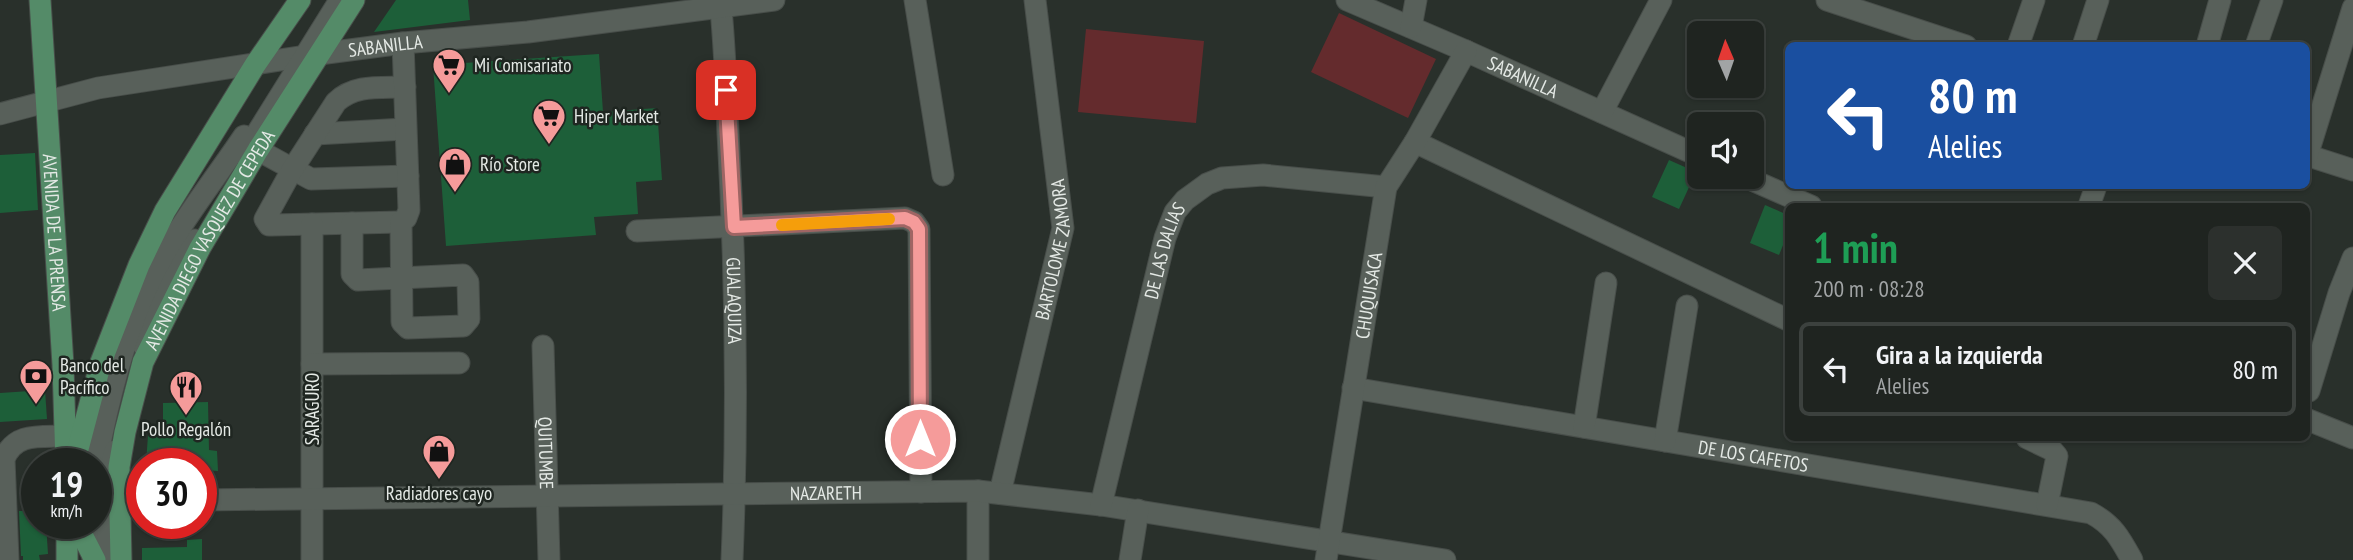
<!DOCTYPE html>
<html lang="es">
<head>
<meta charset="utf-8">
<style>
  :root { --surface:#1f2420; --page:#2c302d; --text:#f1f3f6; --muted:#a1a4a5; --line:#3c413e }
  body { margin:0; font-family:"PT Sans Narrow",sans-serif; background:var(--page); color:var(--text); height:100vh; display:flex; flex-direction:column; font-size:26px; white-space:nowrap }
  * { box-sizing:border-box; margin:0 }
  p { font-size:23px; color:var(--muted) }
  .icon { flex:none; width:38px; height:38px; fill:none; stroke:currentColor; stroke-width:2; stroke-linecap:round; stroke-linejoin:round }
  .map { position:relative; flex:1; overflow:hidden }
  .details { position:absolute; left:1785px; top:203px; width:525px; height:238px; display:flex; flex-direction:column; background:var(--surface); border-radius:10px; box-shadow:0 2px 5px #0004,0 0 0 2px var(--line) }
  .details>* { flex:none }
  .banner { position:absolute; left:1785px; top:42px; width:525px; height:147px; border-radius:10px; box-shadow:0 2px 5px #0004,0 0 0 2px var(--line); background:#1a4fa0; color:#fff; overflow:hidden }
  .needle { width:46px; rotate:358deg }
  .tools { position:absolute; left:1687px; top:21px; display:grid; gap:14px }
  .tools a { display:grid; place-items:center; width:77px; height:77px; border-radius:10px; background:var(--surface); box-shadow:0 2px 5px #0004,0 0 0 2px var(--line); font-size:35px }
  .speed { position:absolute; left:21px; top:448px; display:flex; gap:14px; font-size:35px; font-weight:700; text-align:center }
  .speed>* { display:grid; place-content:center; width:91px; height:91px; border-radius:50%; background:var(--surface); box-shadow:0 2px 5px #0004,0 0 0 2px var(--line); line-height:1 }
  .speed small { font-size:18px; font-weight:400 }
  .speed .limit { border:10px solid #d22; background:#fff; color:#111 }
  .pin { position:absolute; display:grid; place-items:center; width:60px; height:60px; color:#fff; margin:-30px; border-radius:14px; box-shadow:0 4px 10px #0006 }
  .me { position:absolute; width:77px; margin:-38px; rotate:0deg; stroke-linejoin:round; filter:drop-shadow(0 0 5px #0008) }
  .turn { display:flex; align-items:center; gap:24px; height:147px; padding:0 28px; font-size:32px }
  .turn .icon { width:91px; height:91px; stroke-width:2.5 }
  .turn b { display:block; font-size:49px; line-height:60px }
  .round { display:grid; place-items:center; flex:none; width:74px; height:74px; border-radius:10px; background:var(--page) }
  .summary { display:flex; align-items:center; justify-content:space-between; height:119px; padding:0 28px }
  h1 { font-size:42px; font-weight:800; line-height:52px; color:#1e9e55 }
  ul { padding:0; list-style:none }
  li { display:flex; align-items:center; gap:21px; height:94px; margin:0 14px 10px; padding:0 14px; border:4px solid var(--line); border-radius:10px }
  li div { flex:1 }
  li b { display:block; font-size:26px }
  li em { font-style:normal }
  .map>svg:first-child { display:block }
  .green { fill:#642b2d }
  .building { fill:#1d5f39 }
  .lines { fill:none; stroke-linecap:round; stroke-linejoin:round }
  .minor-casing { stroke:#484e4a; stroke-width:23 }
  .major-casing { stroke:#484e4a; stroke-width:23 }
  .minor { stroke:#58605a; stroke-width:21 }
  .major { stroke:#548b68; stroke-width:21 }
  .route-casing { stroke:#9f6564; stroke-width:18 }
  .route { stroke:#f59b9a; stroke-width:12 }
  .slow { stroke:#f59e0b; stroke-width:12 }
  .labels { text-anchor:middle; stroke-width:5; stroke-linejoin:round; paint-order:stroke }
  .street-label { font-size:19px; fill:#e4e9e5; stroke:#1f2621 }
  .poi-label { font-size:19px; fill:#e4e9e5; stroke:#1f2621; text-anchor:start }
</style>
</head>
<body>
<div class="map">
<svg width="2353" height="560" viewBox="0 0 2353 560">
  <rect width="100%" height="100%" fill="#29302b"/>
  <g class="green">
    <path d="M1339,13L1436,59L1408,118L1311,72Z"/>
    <path d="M1086,29L1204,41L1196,123L1078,112Z"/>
  </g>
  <g class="building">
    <path d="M396,0H468L470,20L374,32Z"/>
    <path d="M599,54L603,112L657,108L662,180L636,182L638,214L594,217L596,235L446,246L433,65Z"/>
    <path d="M35,153L38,210L0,213V155Z"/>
    <path d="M1669,160L1696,172L1679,209L1652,197Z"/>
    <path d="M1765,205L1788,215V233L1779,255L1750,243Z"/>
    <path d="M45,390L47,419L0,422V393Z"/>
    <path d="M208,402L209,450L217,451L218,471L201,470V464H146L148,435L163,436V403Z"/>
    <path d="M19,511H30L31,517H37V523H46L48,554L39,555L40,560H23V556H21Z"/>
    <path d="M202,539V560H142V548L187,547V540Z"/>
  </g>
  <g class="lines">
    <defs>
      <g id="minor">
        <path id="s1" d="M720,0C725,44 726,89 728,133C736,276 738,417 732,560"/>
        <path d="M915,0L943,175"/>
        <path id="s2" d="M1347,0L1466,51L1699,156"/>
        <path d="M1827,0L1966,46"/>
        <path d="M1411,27L1416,0"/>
        <path d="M2018,46L2034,0"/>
        <path d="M2083,46L2098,0"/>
        <path d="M2207,46L2220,0"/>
        <path d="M2256,46L2272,0"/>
        <path d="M1602,112L1661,0"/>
        <path id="s3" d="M0,114L98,88L319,54L403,43L528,32L774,0"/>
        <path d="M315,134L405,129"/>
        <path d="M1415,142L1788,320"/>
        <path d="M258,150L311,179L408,176"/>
        <path d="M244,154L340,0"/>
        <path d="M2306,155L2353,170"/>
        <path d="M2307,156L2353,8"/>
        <path d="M1745,177L1811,206"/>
        <path d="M2089,206L2096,186"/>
        <path d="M401,222L272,225H269L265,219L292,170L336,102C355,84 380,88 405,87"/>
        <path d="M352,223V274L358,280L463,275L468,282L469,319L463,326L408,328L402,322L401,222L406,218L409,210L403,43"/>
        <path d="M312,224V560"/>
        <path d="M637,231L905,218L914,222L919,229L921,492"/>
        <path d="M143,345L160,298L195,240"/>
        <path id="s4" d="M543,346L549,560"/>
        <path d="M312,364L459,363"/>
        <path id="s5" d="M1353,388L2091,513C2113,525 2120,538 2132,560"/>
        <path d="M2309,391L2339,293L2353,258"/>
        <path d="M2306,419L2353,438"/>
        <path d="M1584,427L1606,283"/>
        <path d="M2027,438L2052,450L2057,456L2047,505"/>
        <path d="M1665,441L1687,306"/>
        <path d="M96,464C107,405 122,344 146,289C171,234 211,185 244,136"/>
        <path d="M978,491V560"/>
        <path id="s6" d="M1000,493L1063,228L1035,0"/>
        <path d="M120,500H142"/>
        <path id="s7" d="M201,500L978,491L1101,505L1445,560"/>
        <path id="s8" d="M1101,505L1165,238L1175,212L1185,200L1207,184L1222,178L1263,175L1386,187"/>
        <path d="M93,523V560"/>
        <path d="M8,560L4,459C15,432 40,437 65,436"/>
        <path d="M108,560L107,483L115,451"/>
        <path d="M1130,560L1138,510"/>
        <path id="s9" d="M1326,560L1386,187L1415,142L1466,51"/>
      </g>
      <g id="major">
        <path id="s10" d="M40,0L63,365L66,464"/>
        <path d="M74,464L101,362L139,265L165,211L255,65L300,0"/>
        <path d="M67,523V560"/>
        <path d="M76,523L95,560"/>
        <path id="s11" d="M121,560L119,467L125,432L143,362L200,248L258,150L354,0"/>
      </g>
    </defs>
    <use href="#minor" class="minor-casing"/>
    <use href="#major" class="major-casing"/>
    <use href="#minor" class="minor"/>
    <use href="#major" class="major"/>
  </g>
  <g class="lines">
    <defs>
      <path id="route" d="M726,90L734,227L905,218L914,222L919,229L920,439"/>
    </defs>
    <use href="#route" class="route-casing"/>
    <use href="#route" class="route"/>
    <path class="slow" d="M782,225L889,219"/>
  </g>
  <defs>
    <symbol id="supermarket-pin" viewBox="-11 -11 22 30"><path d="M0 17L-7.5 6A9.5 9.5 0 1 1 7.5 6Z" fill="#f59b9a" stroke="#1f2621"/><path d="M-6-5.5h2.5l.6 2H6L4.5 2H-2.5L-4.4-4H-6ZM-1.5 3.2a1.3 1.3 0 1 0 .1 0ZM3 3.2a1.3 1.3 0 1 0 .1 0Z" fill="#111"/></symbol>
    <symbol id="shop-pin" viewBox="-11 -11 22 30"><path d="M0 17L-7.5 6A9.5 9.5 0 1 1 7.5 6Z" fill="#f59b9a" stroke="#1f2621"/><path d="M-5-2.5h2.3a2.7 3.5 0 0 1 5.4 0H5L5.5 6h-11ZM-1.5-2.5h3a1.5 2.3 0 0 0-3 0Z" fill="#111"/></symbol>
    <symbol id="bank-pin" viewBox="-11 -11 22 30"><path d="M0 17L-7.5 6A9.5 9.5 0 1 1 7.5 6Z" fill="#f59b9a" stroke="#1f2621"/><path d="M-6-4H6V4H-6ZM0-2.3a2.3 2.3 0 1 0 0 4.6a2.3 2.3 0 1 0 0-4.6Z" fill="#111"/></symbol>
    <symbol id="restaurant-pin" viewBox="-11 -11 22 30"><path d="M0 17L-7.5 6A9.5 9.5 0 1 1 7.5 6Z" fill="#f59b9a" stroke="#1f2621"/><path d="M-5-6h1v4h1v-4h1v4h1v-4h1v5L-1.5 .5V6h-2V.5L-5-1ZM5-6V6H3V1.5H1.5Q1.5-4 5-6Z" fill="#111"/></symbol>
  </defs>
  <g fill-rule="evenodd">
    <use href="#supermarket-pin" x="430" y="46" width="38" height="52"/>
    <use href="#supermarket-pin" x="530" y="97" width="38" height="52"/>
    <use href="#shop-pin" x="436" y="145" width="38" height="52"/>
    <use href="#bank-pin" x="17" y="357" width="38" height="52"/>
    <use href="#restaurant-pin" x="167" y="368" width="38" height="52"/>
    <use href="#shop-pin" x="420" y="432" width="38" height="52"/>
  </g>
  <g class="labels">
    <g class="street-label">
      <text dy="7" stroke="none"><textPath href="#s3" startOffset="392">SABANILLA</textPath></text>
      <text dy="7" stroke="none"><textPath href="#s2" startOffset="192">SABANILLA</textPath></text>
      <text dy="7" stroke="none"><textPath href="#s10" startOffset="233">AVENIDA DE LA PRENSA</textPath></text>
      <text dy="7" stroke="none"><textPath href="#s11" startOffset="340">AVENIDA DIEGO VASQUEZ DE CEPEDA</textPath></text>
      <text dy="7" stroke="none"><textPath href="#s6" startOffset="250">BARTOLOME ZAMORA</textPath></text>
      <text dy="7" stroke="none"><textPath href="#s8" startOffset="262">DE LAS DALIAS</textPath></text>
      <text dy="7" stroke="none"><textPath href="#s9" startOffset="268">CHUQUISACA</textPath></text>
      <text dy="7" stroke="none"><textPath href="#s1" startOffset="301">GUALAQUIZA</textPath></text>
      <text transform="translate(312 409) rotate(-90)" y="7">SARAGURO</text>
      <text dy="7" stroke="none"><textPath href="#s4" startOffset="107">QUITUMBE</textPath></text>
      <text dy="7" stroke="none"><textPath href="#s5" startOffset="406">DE LOS CAFETOS</textPath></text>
      <text dy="7" stroke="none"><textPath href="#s7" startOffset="625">NAZARETH</textPath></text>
    </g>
    <g class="poi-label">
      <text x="474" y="72">Mi Comisariato</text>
      <text x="574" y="123">Hiper Market</text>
      <text x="480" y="171">Río Store</text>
      <text x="60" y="372">Banco del<tspan x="60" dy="22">Pacífico</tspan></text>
      <text x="186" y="436" text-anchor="middle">Pollo Regalón</text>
      <text x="439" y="500" text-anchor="middle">Radiadores cayo</text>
    </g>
  </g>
</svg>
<div class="tools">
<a><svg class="needle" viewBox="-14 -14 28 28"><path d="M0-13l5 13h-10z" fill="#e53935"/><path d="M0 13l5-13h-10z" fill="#a1a4a5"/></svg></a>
<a><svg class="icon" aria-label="sound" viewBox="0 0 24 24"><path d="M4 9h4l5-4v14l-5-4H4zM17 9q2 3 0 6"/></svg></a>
</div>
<div class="speed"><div>19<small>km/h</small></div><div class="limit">30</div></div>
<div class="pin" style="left:726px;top:90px;background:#d93025"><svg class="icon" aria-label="arrive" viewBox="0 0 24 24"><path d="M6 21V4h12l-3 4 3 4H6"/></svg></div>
<svg class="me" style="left:920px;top:439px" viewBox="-20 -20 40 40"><circle r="17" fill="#f59b9a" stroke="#fff" stroke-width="3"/><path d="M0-11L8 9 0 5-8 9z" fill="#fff"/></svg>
<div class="banner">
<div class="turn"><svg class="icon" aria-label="left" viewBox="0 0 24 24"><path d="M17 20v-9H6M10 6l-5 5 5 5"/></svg><div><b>80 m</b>Alelies</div></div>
</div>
<section class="details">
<div class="summary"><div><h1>1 min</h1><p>200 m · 08:28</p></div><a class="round"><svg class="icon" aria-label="close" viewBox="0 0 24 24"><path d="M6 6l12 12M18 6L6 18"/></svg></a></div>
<ul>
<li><svg class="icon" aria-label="left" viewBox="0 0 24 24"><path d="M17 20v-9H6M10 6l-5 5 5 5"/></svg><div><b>Gira a la izquierda</b><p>Alelies</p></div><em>80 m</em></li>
</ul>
</section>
</div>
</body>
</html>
